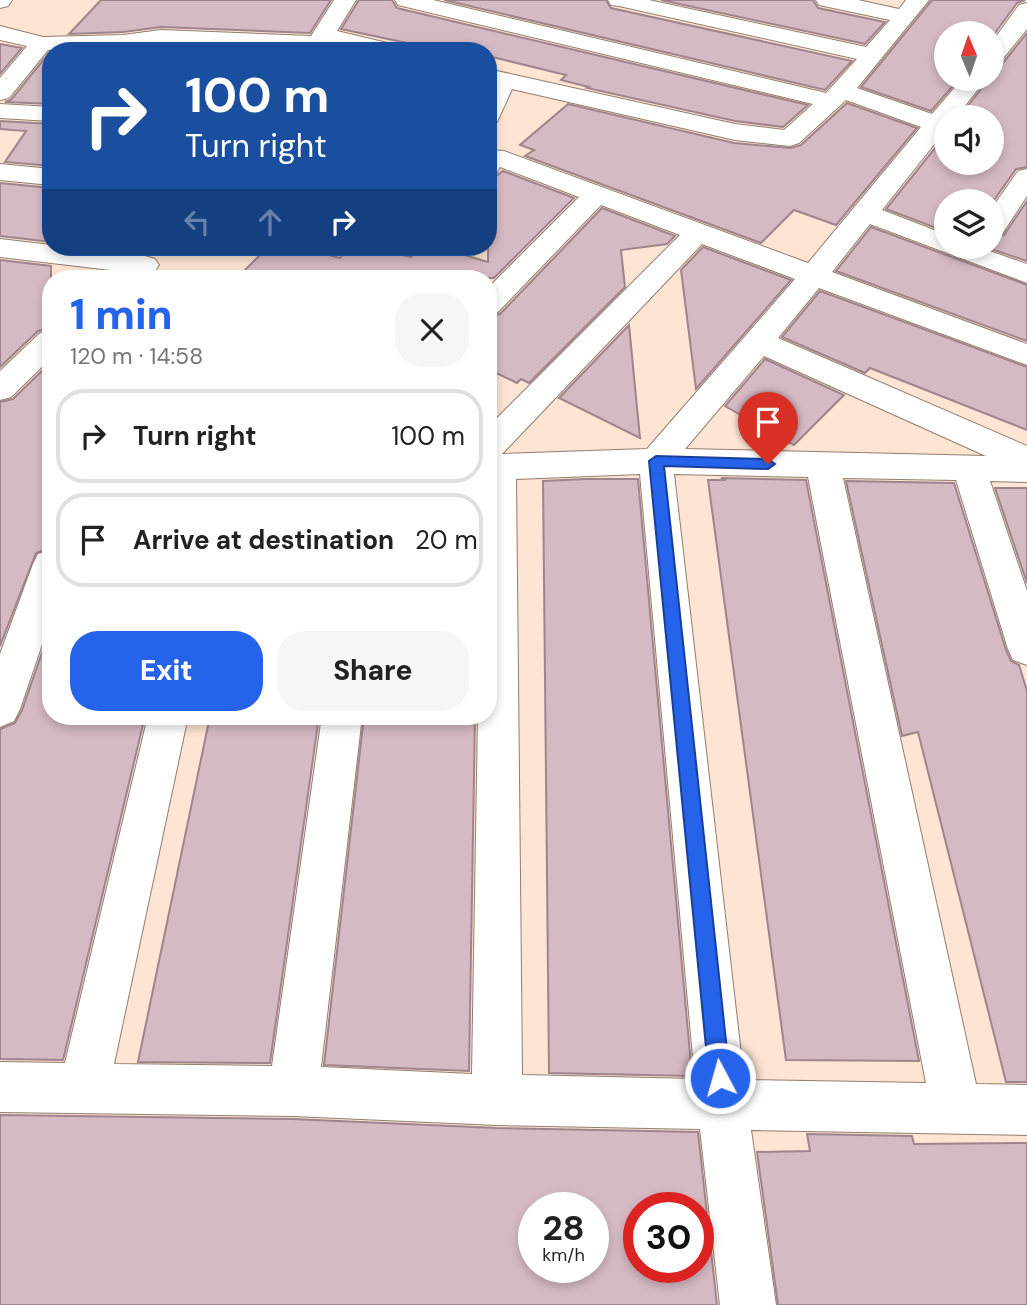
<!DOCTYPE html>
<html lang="en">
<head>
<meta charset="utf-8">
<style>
  :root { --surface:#fff; --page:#f6f6f6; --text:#222; --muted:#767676; --line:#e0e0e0; --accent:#2563eb }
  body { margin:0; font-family:"DM Sans",sans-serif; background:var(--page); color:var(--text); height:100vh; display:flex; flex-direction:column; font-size:26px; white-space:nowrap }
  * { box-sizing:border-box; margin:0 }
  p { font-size:23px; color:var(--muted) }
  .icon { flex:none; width:38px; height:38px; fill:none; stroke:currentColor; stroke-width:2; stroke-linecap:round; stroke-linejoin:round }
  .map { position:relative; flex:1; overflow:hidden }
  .sheet { position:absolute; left:42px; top:270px; width:455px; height:455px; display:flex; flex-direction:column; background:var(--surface); border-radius:28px; box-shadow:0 4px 10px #0003 }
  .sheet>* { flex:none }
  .banner { position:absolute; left:42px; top:42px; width:455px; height:214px; border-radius:28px; box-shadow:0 4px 10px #0003; background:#1a4fa0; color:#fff; overflow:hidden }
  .needle { width:46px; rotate:358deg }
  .controls { position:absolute; left:934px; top:21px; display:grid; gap:14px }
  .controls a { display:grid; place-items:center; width:70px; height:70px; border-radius:50%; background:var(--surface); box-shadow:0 4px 10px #0003; font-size:35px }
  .speed { position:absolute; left:518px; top:1192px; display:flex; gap:14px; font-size:35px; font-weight:700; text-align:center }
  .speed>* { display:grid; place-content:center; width:91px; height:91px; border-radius:50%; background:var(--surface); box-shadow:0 4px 10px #0003; line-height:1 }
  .speed small { font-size:18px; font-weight:400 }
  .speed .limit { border:10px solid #d22; background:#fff; color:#111 }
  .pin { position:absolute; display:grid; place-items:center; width:60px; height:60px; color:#fff; margin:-72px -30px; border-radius:50% 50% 50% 0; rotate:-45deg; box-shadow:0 0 7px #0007 }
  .pin .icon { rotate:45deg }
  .me { position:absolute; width:77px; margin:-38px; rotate:354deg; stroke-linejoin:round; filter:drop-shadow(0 0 5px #0008) }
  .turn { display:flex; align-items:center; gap:24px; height:147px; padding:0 28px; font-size:32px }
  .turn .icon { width:91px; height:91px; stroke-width:2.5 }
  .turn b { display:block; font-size:49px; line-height:60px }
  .lanes { display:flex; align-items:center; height:66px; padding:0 28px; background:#0003; justify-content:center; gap:35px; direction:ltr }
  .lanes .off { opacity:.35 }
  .round { display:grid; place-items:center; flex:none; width:74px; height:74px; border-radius:28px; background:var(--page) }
  .overview { display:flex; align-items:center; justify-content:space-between; height:119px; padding:0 28px }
  h1 { font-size:42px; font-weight:800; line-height:52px; color:var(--accent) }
  .button { display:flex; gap:14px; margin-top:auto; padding:14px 28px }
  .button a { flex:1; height:80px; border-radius:28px; background:var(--accent); color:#fff; font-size:28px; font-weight:800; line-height:80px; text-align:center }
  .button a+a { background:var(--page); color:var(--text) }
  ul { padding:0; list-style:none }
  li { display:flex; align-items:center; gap:21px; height:94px; margin:0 14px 10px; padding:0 14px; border:4px solid var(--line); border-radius:28px }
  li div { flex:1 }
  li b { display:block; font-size:26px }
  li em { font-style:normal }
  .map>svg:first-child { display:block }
  .building { fill:#d5b9c3; stroke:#9f848d; stroke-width:2; fill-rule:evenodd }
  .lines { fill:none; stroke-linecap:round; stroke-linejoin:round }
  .minor-casing { stroke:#937d6e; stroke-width:2 }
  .minor { fill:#fff; fill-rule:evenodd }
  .route { fill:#2563eb; stroke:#184099; stroke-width:2 }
</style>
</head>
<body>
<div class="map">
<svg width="1027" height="1305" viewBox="0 0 1027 1305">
  <rect width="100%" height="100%" fill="#fde4d3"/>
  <g class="building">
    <path d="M101,0H331L310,33L161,27L123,32L69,34Z"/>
    <path d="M359,0H392L397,8L808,105L783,127L735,121L587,88L589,87L561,80L566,75L488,56V51H445L341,29Z"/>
    <path d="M444,0H606L611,8L852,61L825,90Z"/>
    <path d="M661,0H813L818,8L885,22L865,44Z"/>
    <path d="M932,0H1025L1017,3L992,37V33H947V79H959L931,111L861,87Z"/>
    <path d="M1027,33V167L1016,169L992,203L947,201V232L886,209L947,133V163H992V117H959L989,79H992V66L1002,64Z"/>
    <path d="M0,44L22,48L0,74Z"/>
    <path d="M161,47L258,51H130Z"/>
    <path d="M49,53L51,104L5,102L11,100Z"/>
    <path d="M847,103L917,128L836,225L794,210L761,243L525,156L534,150L520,145L568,104L734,143L791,148L801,145Z"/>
    <path d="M0,121L51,124V166L5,162L26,131L0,129Z"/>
    <path d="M503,171L574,198L494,278H237L268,247H299L340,258L349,247H367L411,257L420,247H437L488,262V182Z"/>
    <path d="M0,183L51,188V242L0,236Z"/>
    <path d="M1027,201V261L985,247H992V239L1004,235Z"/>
    <path d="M602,208L675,236L667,244L621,250L625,287L529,383L521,379L517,383L488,369V317L500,314Z"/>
    <path d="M871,227L1027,285V341L836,271Z"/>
    <path d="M703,247L791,280L696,389L681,270Z"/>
    <path d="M0,260L51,266V328L38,331L0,367Z"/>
    <path d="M820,291L1027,367V430L870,368L865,373L782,337Z"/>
    <path d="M629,325L640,438L559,398Z"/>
    <path d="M765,359L844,395L794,445L725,406Z"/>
    <path d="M51,362V548L36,553L0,646V402L13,399Z"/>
    <path d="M721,478L806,480L919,1061L786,1060L708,480H726Z"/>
    <path d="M586,479H638L692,1076L549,1073L543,481Z"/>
    <path d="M846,481L954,483L1006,650L1011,661L1019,665L1027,691V1082H1006L918,732L902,736Z"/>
    <path d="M995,488H1027V583Z"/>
    <path d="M51,627V716H145L63,1060L0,1059V729L15,723L22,710Z"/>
    <path d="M210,716H319L270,1063L138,1062Z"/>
    <path d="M364,716H475L469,1071L324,1065Z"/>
    <path d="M0,1115L293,1119L497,1128L698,1132L717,1305H0ZM534,1208H593V1267H534ZM639,1208H698V1267H639Z"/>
    <path d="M807,1134L912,1136L914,1144L1027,1143V1305H778L757,1152L810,1151Z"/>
  </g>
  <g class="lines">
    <defs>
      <g id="minor">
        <path d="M0,0H12L8,6L0,8Z"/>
        <path d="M334,0H356L337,31L400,46L403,51H363L330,42L325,51L161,44L123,49L48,50L9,98L0,100V78L27,46L0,40V26L43,37L123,35L161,30L311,36Z"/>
        <path d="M395,0H433L826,93L857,59L619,6L611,5L608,0H649L866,47L890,20L819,5L816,0H858L899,9L906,0H929L857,88L932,114L962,79H986L956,117H947V128L882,210L947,235V247H978L1027,264V283L870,224L832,272L1027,344V365L819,288L778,338L1027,446V482L990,481L1027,591V665L1013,660L1008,649L956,480L843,478L976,1084L1027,1085V1135L751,1130L776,1305H720L700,1129L497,1125L293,1116L0,1112V1062L65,1063L148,716H188L114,1064L272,1066L322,716H362L321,1067L472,1074L478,716H488V427L680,235L601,205L498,312L488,315V288L579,197L500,167L497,172L488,174V150L504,151L808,263L921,127L846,100L799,143L790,146L735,140L512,89L497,122L488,124L491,84L488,83V69L735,124L784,130L813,104L398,5ZM702,244L795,279L647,449L502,454ZM764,356L986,456L685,449ZM640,474L695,1079L522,1075L516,479ZM674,474L808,477L926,1083L744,1080Z"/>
        <path d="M1027,3V29L1000,62L992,64V42L1019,5Z"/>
        <path d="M0,104L51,107V121L0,118Z"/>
        <path d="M0,164L51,169V185L0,180Z"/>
        <path d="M1027,169V196L1002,234L992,236V208L1018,171Z"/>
        <path d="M0,239L145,256L155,259L159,265L155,271L145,274L0,257Z"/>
        <path d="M51,330V358L11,397L0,400V371L40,333Z"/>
        <path d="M51,550V618L20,709L14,721L0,727V654L33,564L38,554Z"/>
      </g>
    </defs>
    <use href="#minor" class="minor-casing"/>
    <use href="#minor" class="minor"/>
  </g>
  <path class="route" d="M656,456L768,459L775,464L768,469L664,466L730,1078L727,1085L720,1088L712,1085L709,1078L649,461Z"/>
</svg>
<div class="controls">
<a><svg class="needle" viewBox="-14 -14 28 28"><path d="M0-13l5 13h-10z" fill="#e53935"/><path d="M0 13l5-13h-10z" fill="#767676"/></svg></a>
<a><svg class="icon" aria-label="sound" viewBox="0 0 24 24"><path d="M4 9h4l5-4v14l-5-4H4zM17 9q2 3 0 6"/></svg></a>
<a><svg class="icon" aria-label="layers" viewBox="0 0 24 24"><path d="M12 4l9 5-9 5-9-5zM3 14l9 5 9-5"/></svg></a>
</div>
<div class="speed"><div>28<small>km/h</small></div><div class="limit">30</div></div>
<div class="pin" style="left:768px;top:464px;background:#d93025"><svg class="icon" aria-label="arrive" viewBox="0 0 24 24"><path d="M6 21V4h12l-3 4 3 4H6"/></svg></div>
<svg class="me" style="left:720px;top:1078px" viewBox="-20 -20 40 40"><circle r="17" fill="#2563eb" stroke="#fff" stroke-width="3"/><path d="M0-11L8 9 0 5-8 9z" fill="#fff"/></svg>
<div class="banner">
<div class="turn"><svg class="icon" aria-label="right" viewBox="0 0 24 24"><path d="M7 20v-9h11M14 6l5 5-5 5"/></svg><div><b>100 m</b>Turn right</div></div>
<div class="lanes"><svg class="icon off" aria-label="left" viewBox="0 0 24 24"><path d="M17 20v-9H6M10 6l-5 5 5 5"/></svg><svg class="icon off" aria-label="ahead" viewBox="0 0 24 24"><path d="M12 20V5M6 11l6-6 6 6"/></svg><svg class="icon" aria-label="right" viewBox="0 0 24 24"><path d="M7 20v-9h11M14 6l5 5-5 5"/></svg></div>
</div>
<section class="sheet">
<div class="overview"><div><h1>1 min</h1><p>120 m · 14:58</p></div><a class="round"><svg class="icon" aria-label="close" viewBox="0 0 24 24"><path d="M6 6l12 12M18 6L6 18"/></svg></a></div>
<ul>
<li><svg class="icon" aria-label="right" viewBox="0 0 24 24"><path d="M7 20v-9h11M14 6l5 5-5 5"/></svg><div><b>Turn right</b></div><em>100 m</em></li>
<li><svg class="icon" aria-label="arrive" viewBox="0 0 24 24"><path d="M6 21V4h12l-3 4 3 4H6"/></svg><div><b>Arrive at destination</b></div><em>20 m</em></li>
</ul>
<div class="button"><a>Exit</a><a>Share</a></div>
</section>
</div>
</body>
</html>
